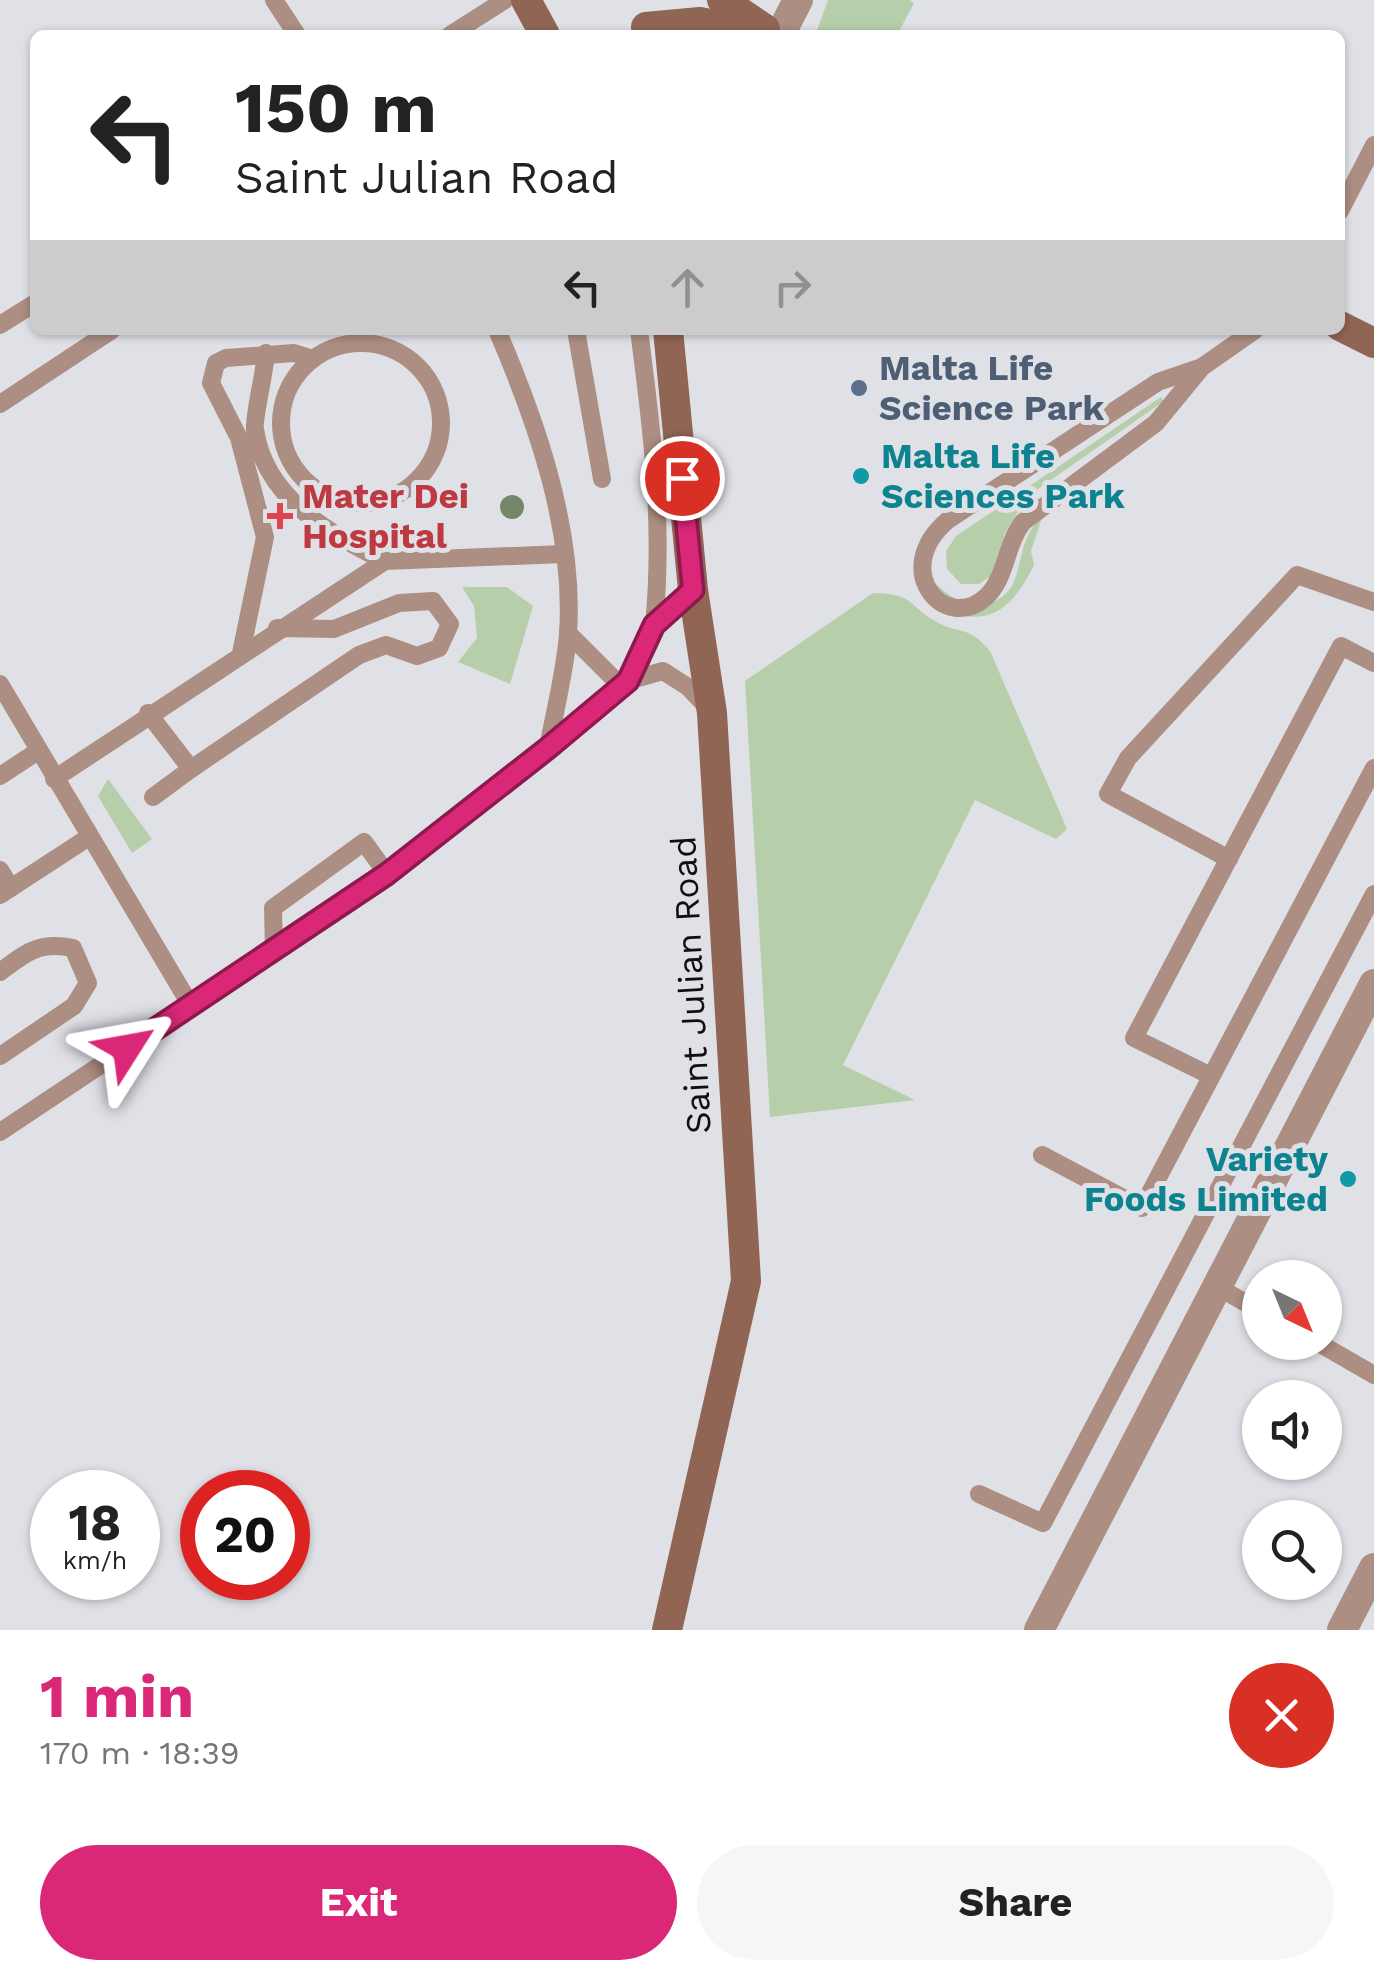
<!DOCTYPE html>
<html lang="en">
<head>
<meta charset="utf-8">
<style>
  :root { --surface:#fff; --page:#f6f6f6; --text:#222; --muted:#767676; --accent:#db2777 }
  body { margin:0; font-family:"Work Sans",sans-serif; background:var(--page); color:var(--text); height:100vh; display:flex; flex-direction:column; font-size:38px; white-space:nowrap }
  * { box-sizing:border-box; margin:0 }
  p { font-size:32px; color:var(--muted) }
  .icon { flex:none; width:55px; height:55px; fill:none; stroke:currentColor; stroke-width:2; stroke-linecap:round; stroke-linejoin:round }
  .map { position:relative; height:1630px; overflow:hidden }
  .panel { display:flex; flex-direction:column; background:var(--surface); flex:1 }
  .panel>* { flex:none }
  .top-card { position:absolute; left:30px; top:30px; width:1315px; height:305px; border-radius:15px; box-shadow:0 2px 8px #0004; background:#fff; color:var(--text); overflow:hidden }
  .needle { width:65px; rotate:137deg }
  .tools { position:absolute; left:1242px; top:1260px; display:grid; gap:20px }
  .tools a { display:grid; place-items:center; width:100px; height:100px; border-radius:50%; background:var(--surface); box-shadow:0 2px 8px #0004; font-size:50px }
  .speed { position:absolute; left:30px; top:1470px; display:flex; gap:20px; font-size:50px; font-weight:700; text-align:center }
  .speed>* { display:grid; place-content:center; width:130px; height:130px; border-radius:50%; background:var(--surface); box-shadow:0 2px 8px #0004; line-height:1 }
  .speed small { font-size:25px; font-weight:400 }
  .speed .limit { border:15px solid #d22; background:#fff; color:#111 }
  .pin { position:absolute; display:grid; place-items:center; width:85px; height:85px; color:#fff; margin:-42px; border:5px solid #fff; border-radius:50%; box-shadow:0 2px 10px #0007 }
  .me { position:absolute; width:110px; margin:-55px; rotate:56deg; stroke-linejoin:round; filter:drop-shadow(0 0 8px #0008) }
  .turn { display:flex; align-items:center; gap:35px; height:210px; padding:0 40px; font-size:45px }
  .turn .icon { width:130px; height:130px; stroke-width:2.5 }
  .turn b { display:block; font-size:70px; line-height:85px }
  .lanes { display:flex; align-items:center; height:95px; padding:0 40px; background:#0003; justify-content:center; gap:50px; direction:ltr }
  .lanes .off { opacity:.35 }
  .round { display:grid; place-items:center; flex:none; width:105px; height:105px; border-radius:52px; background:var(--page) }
  .overview { display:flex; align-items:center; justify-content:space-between; height:170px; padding:0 40px }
  h1 { font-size:60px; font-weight:700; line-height:75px; color:var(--accent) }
  .action { display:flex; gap:20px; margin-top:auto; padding:20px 40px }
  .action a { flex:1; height:115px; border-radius:60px; background:var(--accent); color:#fff; font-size:40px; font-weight:700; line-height:115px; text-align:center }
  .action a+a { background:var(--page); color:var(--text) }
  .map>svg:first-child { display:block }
  .green { fill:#b6cfaa }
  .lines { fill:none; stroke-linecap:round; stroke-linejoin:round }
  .lane { stroke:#ac8e82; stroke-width:18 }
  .street { stroke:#ac8e82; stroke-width:30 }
  .secondary { stroke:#906554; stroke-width:30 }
  .tree { fill:#748868 }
  .route-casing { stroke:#8e194d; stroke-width:25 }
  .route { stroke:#db2777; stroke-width:18 }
  .service-dot { fill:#5c6f8a; stroke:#dfe1e7; stroke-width:4 }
  .culture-dot { fill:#0f9aa8; stroke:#dfe1e7; stroke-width:4 }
  .health-dot { fill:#e0444e; stroke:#dfe1e7; stroke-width:4 }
  .labels { text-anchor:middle; stroke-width:10; stroke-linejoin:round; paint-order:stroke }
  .service-label { font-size:35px; font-weight:bold; fill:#4e5e75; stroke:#dfe1e7; text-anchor:start }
  .culture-label { font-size:35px; font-weight:bold; fill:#0d838f; stroke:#dfe1e7; text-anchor:start }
  .health-label { font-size:35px; font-weight:bold; fill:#be3a42; stroke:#dfe1e7; text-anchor:start }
  .street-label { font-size:35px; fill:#0f0f11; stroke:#dfe1e7 }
</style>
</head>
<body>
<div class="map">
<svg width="1374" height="1630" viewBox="0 0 1374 1630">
  <rect width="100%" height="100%" fill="#dfe1e7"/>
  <g class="green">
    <path d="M828,0H909L914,3L897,35H820L816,33Z"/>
    <path d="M1161,397L1164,401L1028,496L1005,533L992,575L979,584H961L947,569L946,551L956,536Z"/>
    <path d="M1044,512L1031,551L1034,565C1011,611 988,629 937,608L926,572C944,598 983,621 1010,589C1019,577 1020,552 1027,538C1031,528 1038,520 1044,512Z"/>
    <path d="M462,587H507L533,606L510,684L458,662L477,638L474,606Z"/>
    <path d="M873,593C915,594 906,604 935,621C960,636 966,623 990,651L1067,829L1056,839L975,800L843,1065L915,1100L770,1117L745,681Z"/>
    <path d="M108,779L152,839L132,853L98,796Z"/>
  </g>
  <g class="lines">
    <g class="lane">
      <path d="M274,0L297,35"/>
      <path d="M450,35L505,0"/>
      <path d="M1340,211L1374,145"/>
      <path d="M0,325L35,303"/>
      <path d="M497,330C537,423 575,531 568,634C565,672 555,710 548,748"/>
      <path d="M576,330L602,479"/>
      <path d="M639,330C652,429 664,525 654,625"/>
      <circle cx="361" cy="423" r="80"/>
      <path d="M266,353C265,371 253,420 255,429C264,497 329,534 385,561"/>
      <path d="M1202,367L1158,382L948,520C889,570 945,634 986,597C1007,577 1005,545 1023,522L1156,423L1202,367L1255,330"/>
      <path d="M0,404L112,330"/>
      <path d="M568,633L621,686"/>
      <path d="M241,653L265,537L239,438L211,383L216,363L226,358L294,353L313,359"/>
      <path d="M627,681L654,625L693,590"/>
      <path d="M0,684L191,1006"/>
      <path d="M148,713L191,769L359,655L386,645L417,656L439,648L450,624L433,601L399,603L334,629L277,628"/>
      <path d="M0,776L38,751"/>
      <path d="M54,779L385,561L564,554"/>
      <path d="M153,797L191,769"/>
      <path d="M1229,859L1108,794L1128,758L1297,575L1374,602"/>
      <path d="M0,870L11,888"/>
      <path d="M0,895L89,837"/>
      <path d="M274,949L273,908L364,842L387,874"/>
      <path d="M0,972C26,952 40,941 73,948L88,983L74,1006L0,1056"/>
      <path d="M1211,1076L1134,1038L1341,646L1374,663"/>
      <path d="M0,1132L387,874L627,681L663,671L688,687L709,709"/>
      <path d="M1042,1155L1142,1208L1374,768"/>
      <path d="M1216,1286L1260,1311"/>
      <path d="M1317,1342L1374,1375"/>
      <path d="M979,1494L1043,1523L1374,894"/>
    </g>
    <g class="street">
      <path d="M780,35L798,0"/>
      <path d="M1039,1630L1374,984"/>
      <path d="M1342,1630L1374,1568"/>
    </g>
    <g class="secondary">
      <path d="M526,0L545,35"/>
      <path d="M722,0L765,29"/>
      <path d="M646,27L700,22L763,35"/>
      <path d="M1340,326L1374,343"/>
      <path d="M667,1630L746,1281L712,713L693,590L668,330"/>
    </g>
  </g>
  <circle class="tree" cx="512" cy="507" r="12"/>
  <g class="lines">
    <defs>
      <path id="route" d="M127,1048L387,874L548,748L628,681L654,625L693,590L682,478"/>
    </defs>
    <use href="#route" class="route-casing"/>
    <use href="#route" class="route"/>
  </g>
  <circle class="service-dot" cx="859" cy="388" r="10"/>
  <g class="culture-dot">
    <circle cx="861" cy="476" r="10"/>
    <circle cx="1348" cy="1179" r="10"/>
  </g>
  <path class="health-dot" d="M275 501h10v10h10v10h-10v10h-10v-10h-10v-10h10z"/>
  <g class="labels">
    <g class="service-label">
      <text x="879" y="380">Malta Life<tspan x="879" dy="40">Science Park</tspan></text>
    </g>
    <g class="culture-label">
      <text x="881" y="468">Malta Life<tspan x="881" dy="40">Sciences Park</tspan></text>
      <text x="1328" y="1171" text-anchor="end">Variety<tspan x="1328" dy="40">Foods Limited</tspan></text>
    </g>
    <g class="health-label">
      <text x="302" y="508">Mater Dei<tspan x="302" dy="40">Hospital</tspan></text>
    </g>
    <g class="street-label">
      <text transform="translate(691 985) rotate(-93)" y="12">Saint Julian Road</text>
    </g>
  </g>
</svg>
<div class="tools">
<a><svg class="needle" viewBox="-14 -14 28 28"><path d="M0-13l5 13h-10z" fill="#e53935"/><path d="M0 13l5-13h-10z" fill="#767676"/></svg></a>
<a><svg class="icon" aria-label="sound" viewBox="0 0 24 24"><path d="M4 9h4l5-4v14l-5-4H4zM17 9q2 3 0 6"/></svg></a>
<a><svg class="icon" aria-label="search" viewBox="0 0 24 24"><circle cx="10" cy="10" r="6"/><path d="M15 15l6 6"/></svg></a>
</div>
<div class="speed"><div>18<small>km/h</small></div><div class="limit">20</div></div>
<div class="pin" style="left:682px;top:478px;background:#d93025"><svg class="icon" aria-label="arrive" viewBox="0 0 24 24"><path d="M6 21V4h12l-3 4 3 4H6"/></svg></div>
<svg class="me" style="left:127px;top:1048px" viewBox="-20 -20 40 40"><path d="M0-17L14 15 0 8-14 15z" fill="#db2777" stroke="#fff" stroke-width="4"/></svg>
<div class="top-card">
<div class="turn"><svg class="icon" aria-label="left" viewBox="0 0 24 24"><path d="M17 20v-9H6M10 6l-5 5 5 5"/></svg><div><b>150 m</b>Saint Julian Road</div></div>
<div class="lanes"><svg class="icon" aria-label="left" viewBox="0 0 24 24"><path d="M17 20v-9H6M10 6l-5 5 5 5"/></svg><svg class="icon off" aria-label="ahead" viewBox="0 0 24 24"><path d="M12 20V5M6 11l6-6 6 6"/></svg><svg class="icon off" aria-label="right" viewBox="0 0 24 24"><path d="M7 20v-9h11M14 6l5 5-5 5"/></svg></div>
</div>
</div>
<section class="panel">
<div class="overview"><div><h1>1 min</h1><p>170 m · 18:39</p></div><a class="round" style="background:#d93025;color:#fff"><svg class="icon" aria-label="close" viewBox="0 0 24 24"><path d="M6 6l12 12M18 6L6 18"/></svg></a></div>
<div class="action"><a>Exit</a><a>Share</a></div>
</section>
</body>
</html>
